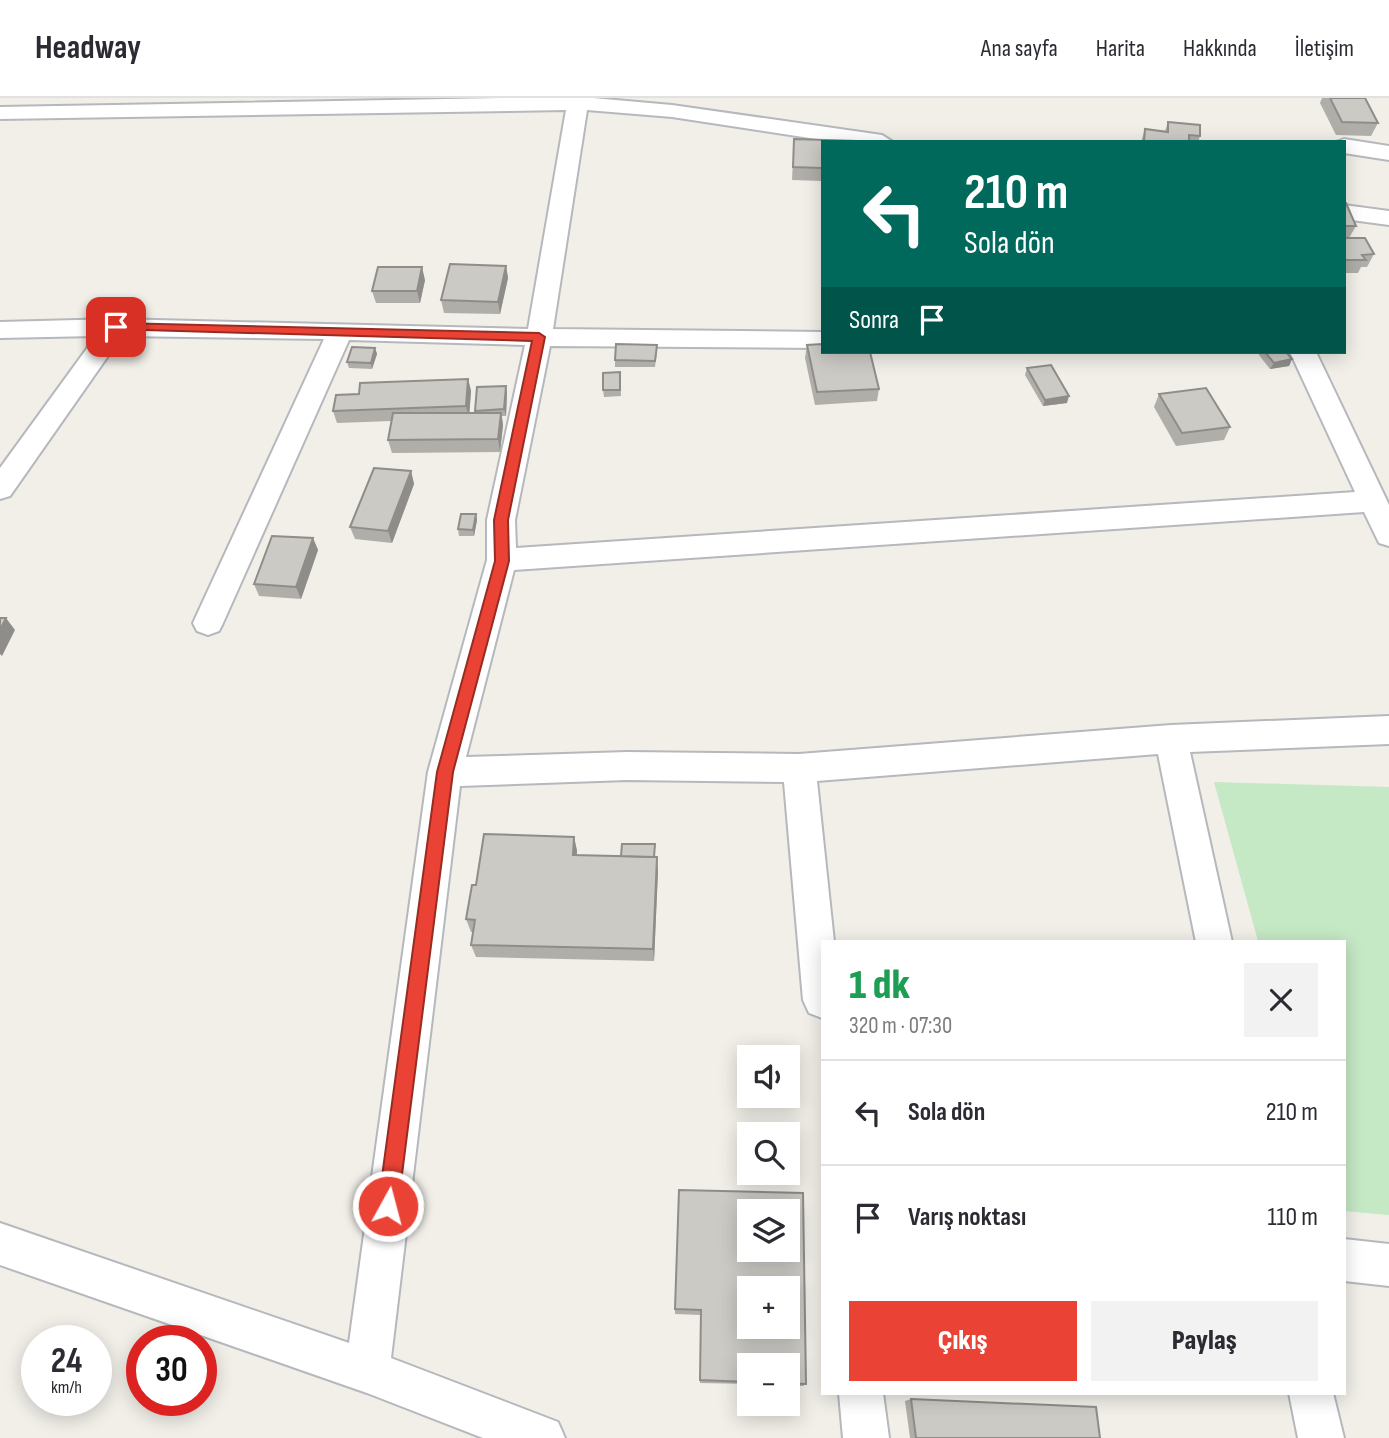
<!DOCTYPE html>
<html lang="tr">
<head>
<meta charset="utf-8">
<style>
  :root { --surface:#fff; --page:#f2f2f3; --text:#2b2b33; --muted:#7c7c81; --line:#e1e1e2; --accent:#ea4335 }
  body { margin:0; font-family:"Sofia Sans Condensed",sans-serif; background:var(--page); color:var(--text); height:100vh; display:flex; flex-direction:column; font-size:26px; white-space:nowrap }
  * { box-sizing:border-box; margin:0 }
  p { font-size:23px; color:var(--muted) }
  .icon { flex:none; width:38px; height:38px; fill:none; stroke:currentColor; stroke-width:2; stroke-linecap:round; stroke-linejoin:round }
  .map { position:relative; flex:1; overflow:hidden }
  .drawer { position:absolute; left:821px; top:842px; width:525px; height:455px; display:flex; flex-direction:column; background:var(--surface); border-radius:0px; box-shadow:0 4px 18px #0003 }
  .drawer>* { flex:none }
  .banner { position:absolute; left:821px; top:42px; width:525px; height:214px; border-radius:0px; box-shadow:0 4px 18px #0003; background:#00695c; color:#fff; overflow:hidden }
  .fabs { position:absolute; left:737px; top:947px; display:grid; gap:14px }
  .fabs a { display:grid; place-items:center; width:63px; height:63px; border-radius:0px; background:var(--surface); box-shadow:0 4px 18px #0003; font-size:35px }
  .speed { position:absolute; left:21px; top:1227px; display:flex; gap:14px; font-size:35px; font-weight:700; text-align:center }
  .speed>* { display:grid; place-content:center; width:91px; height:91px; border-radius:50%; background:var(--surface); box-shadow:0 4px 18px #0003; line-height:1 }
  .speed small { font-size:18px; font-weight:400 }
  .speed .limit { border:10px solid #d22; background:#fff; color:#111 }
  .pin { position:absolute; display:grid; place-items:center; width:60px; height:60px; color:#fff; margin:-30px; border-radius:14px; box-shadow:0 4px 10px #0006 }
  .me { position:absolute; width:77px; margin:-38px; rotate:7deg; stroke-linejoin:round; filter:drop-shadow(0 0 5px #0008) }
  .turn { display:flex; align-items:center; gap:24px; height:147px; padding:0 28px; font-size:32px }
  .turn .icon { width:91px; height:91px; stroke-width:2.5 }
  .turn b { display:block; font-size:49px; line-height:60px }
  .then { display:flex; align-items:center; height:66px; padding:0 28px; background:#0003; gap:14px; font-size:26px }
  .round { display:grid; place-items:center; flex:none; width:74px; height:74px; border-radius:0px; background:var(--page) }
  .head { display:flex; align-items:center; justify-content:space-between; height:119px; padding:0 28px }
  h1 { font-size:42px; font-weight:800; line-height:52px; color:#1e9e55 }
  .cta { display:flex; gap:14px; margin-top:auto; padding:14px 28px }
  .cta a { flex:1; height:80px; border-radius:0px; background:var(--accent); color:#fff; font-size:28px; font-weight:800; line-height:80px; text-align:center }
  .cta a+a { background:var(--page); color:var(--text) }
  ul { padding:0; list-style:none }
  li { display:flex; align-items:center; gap:21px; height:105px; padding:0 28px; border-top:2px solid var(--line) }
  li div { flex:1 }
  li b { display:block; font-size:26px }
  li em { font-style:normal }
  header { display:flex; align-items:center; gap:42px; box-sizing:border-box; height:98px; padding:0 35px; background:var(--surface); border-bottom:2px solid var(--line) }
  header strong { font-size:33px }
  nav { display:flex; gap:38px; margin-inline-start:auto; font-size:24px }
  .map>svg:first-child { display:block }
  .green { fill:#c5e8c5 }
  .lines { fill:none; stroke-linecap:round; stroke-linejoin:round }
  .minor-casing { stroke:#b5b8bc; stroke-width:4 }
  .minor { fill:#fff; fill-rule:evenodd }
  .wall { fill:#afaea9 }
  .shaded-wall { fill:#8f8d8a }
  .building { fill:#cccac5; stroke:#8f8d8a; stroke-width:2; fill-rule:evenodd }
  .route { fill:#ea4335; stroke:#982c22; stroke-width:2 }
</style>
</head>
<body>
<header>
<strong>Headway</strong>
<nav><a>Ana sayfa</a><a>Harita</a><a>Hakkında</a><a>İletişim</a></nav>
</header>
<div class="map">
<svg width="1389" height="1340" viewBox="0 0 1389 1340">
  <rect width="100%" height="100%" fill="#f1efe8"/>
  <path class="green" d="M1214,684L1389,689V1117L1344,1113V844L1258,843Z"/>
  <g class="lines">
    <defs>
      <g id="minor">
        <path d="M501,0H593L672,7L882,37L893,44H836L672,19L587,12L553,231L822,234V250L550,248L515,422L516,450L1355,394L1290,254H1316L1389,407V448L1379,445L1364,414L514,472L466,659L627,654L799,656L1171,627L1389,618V646L1190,654L1232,844H1196L1158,656L817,683L834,844H822V920L809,915L803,902L784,684L627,682L460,688L391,1260L558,1324L565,1340H483L367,1295L0,1167V1125L349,1245L428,674L487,462V422L525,247L349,242L223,525L219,533L208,537L197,533L193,525L324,241L122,238L10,398L0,401V370L96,238L0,240V224L116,221L528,231L566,12L0,21V9Z"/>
        <path d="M1344,41L1389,48V62L1344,55V44H1336Z"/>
        <path d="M1344,107L1389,113V127L1344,121Z"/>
        <path d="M1344,1141L1389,1146V1188L1344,1183Z"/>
        <path d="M839,1295H883L889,1340H843Z"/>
        <path d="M1289,1295H1333L1344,1340H1298Z"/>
      </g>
    </defs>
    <use href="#minor" class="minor-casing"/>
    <use href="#minor" class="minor"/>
  </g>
  <g class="wall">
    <path d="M1322,0H1365L1378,25L1371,38L1336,37L1320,5Z"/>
    <path d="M1168,24L1200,38L1198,44H1141L1145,31L1165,33Z"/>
    <path d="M794,41L822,44V83L792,82Z"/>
    <path d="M1344,105L1356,128L1349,140L1374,156L1367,169H1361L1358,175H1344Z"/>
    <path d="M506,168L508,180L500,216L444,215L441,202Z"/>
    <path d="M425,182L420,205H376L372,193Z"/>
    <path d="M807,247L879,291L877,303L815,307L805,260Z"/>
    <path d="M375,250L377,256L372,271L349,270L347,264Z"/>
    <path d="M657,253L655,269H615V262Z"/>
    <path d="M1260,254H1286L1292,261L1289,268L1270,271L1259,257Z"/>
    <path d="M1027,270L1067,305L1043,308L1025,277Z"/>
    <path d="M620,274L621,298L604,299L603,292Z"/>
    <path d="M468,281L471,293L469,315H475V313L506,288L507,295L506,318H502L503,327L500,354L392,355L388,342L392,323L337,325L333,313L359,296Z"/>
    <path d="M1159,296L1230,329L1224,342L1176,348L1154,309Z"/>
    <path d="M411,373L414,386L392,445L355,441L350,429Z"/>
    <path d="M476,416L477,422L474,438H459L458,431Z"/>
    <path d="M313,440L318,452L301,501L259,498L254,486Z"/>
    <path d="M574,739L577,753V757L621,758L655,746V759L658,773L654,863L476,859L471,847L473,834H471L466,821L476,787Z"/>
    <path d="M679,1092L806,1286L803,1288H788V1267H749V1286L700,1285L701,1217L675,1216V1211Z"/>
    <path d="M911,1301L1100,1340H910L905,1303Z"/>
  </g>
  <g class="shaded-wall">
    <path d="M506,168L508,180L500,216L498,204Z"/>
    <path d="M422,169L425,182L420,205L417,193Z"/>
    <path d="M375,250L377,256L372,271L371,265Z"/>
    <path d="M1292,261L1289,268L1270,271L1274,265Z"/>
    <path d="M468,281L471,293L469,321L466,308Z"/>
    <path d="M506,288L507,295L506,318L504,311Z"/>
    <path d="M1069,298L1067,305L1043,308L1045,302Z"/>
    <path d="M501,315L503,327L500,354L498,341Z"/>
    <path d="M411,373L414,386L392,445L388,433Z"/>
    <path d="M476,416L477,422L474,438L473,432Z"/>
    <path d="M313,440L318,452L301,501L296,489Z"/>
    <path d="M6,520L15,532L2,558L0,556V532Z"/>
    <path d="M574,739L577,753L575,771L573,757Z"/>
    <path d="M657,759L658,773L654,863L653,851Z"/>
  </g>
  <g class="building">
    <path d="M1330,0H1365L1378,25L1342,24Z"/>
    <path d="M1168,24L1200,27V38L1189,37V44H1144L1145,31L1168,34Z"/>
    <path d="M794,41L857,43V44H822V70L793,69Z"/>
    <path d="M1344,105H1346L1356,128H1344Z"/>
    <path d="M1344,140H1365L1374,156L1362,157L1366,162H1344Z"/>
    <path d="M450,166L506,168L498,204L441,202Z"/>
    <path d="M378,169H422L417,193H372Z"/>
    <path d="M616,246L657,247L655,263L615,262Z"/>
    <path d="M822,246V254H870L879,291L817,294L807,247Z"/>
    <path d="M352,249L375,250L371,265L347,264Z"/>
    <path d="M1265,254H1286L1292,261L1274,265Z"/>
    <path d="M1051,267L1069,298L1045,302L1027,270Z"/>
    <path d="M620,274V292H603V275Z"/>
    <path d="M468,281L466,308L333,313L336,297L359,296L360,285Z"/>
    <path d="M506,288L504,311L475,313L477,289Z"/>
    <path d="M1206,290L1230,329L1182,335L1159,296Z"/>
    <path d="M393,315H501L498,341L388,342Z"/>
    <path d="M374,370L411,373L388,433L350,429Z"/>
    <path d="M461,416H476L473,432L458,431Z"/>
    <path d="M272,438L313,440L296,489L254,486Z"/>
    <path d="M0,520H6L0,532Z"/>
    <path d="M484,736L574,739L573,757L657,759L653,851L471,847L475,822L466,821L472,787H476Z"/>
    <path d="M622,746H655L654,759L621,758Z"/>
    <path d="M679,1092L803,1095L806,1286L788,1285V1267H749V1284L700,1282L701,1212L675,1211ZM749,1113H788V1152H749ZM749,1190H788V1228H749Z"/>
    <path d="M911,1301L1096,1309L1100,1340H916Z"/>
  </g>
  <path class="route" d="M116,225L539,235L545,239L508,422L509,463L453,674L398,1108L395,1115L388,1118L381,1115L378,1108L437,674L495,463L494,422L532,243L111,231V226Z"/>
</svg>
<div class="fabs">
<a><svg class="icon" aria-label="sound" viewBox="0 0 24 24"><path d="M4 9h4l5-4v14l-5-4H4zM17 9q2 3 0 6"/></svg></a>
<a><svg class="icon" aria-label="search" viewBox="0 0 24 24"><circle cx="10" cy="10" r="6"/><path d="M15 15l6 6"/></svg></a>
<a><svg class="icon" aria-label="layers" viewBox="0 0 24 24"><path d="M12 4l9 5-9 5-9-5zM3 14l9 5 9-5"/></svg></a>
<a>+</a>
<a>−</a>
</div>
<div class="speed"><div>24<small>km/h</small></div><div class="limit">30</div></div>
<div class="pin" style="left:116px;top:229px;background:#d93025"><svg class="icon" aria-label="arrive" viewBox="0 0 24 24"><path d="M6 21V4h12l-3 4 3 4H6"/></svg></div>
<svg class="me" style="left:388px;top:1108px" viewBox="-20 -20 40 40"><circle r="17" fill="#ea4335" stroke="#fff" stroke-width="3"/><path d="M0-11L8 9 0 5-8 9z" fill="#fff"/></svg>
<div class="banner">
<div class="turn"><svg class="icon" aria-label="left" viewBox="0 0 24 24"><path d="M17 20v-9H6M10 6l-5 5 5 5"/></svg><div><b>210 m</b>Sola dön</div></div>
<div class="then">Sonra<svg class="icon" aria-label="arrive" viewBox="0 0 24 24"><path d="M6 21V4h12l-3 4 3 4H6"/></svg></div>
</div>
<section class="drawer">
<div class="head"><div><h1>1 dk</h1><p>320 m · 07:30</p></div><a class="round"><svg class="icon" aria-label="close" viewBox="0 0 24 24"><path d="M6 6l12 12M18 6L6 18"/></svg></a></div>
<ul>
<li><svg class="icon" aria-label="left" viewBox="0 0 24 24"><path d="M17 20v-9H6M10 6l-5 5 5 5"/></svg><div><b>Sola dön</b></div><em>210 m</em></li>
<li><svg class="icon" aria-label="arrive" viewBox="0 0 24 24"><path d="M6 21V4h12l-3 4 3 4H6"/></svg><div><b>Varış noktası</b></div><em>110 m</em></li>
</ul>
<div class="cta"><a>Çıkış</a><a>Paylaş</a></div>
</section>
</div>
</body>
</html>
